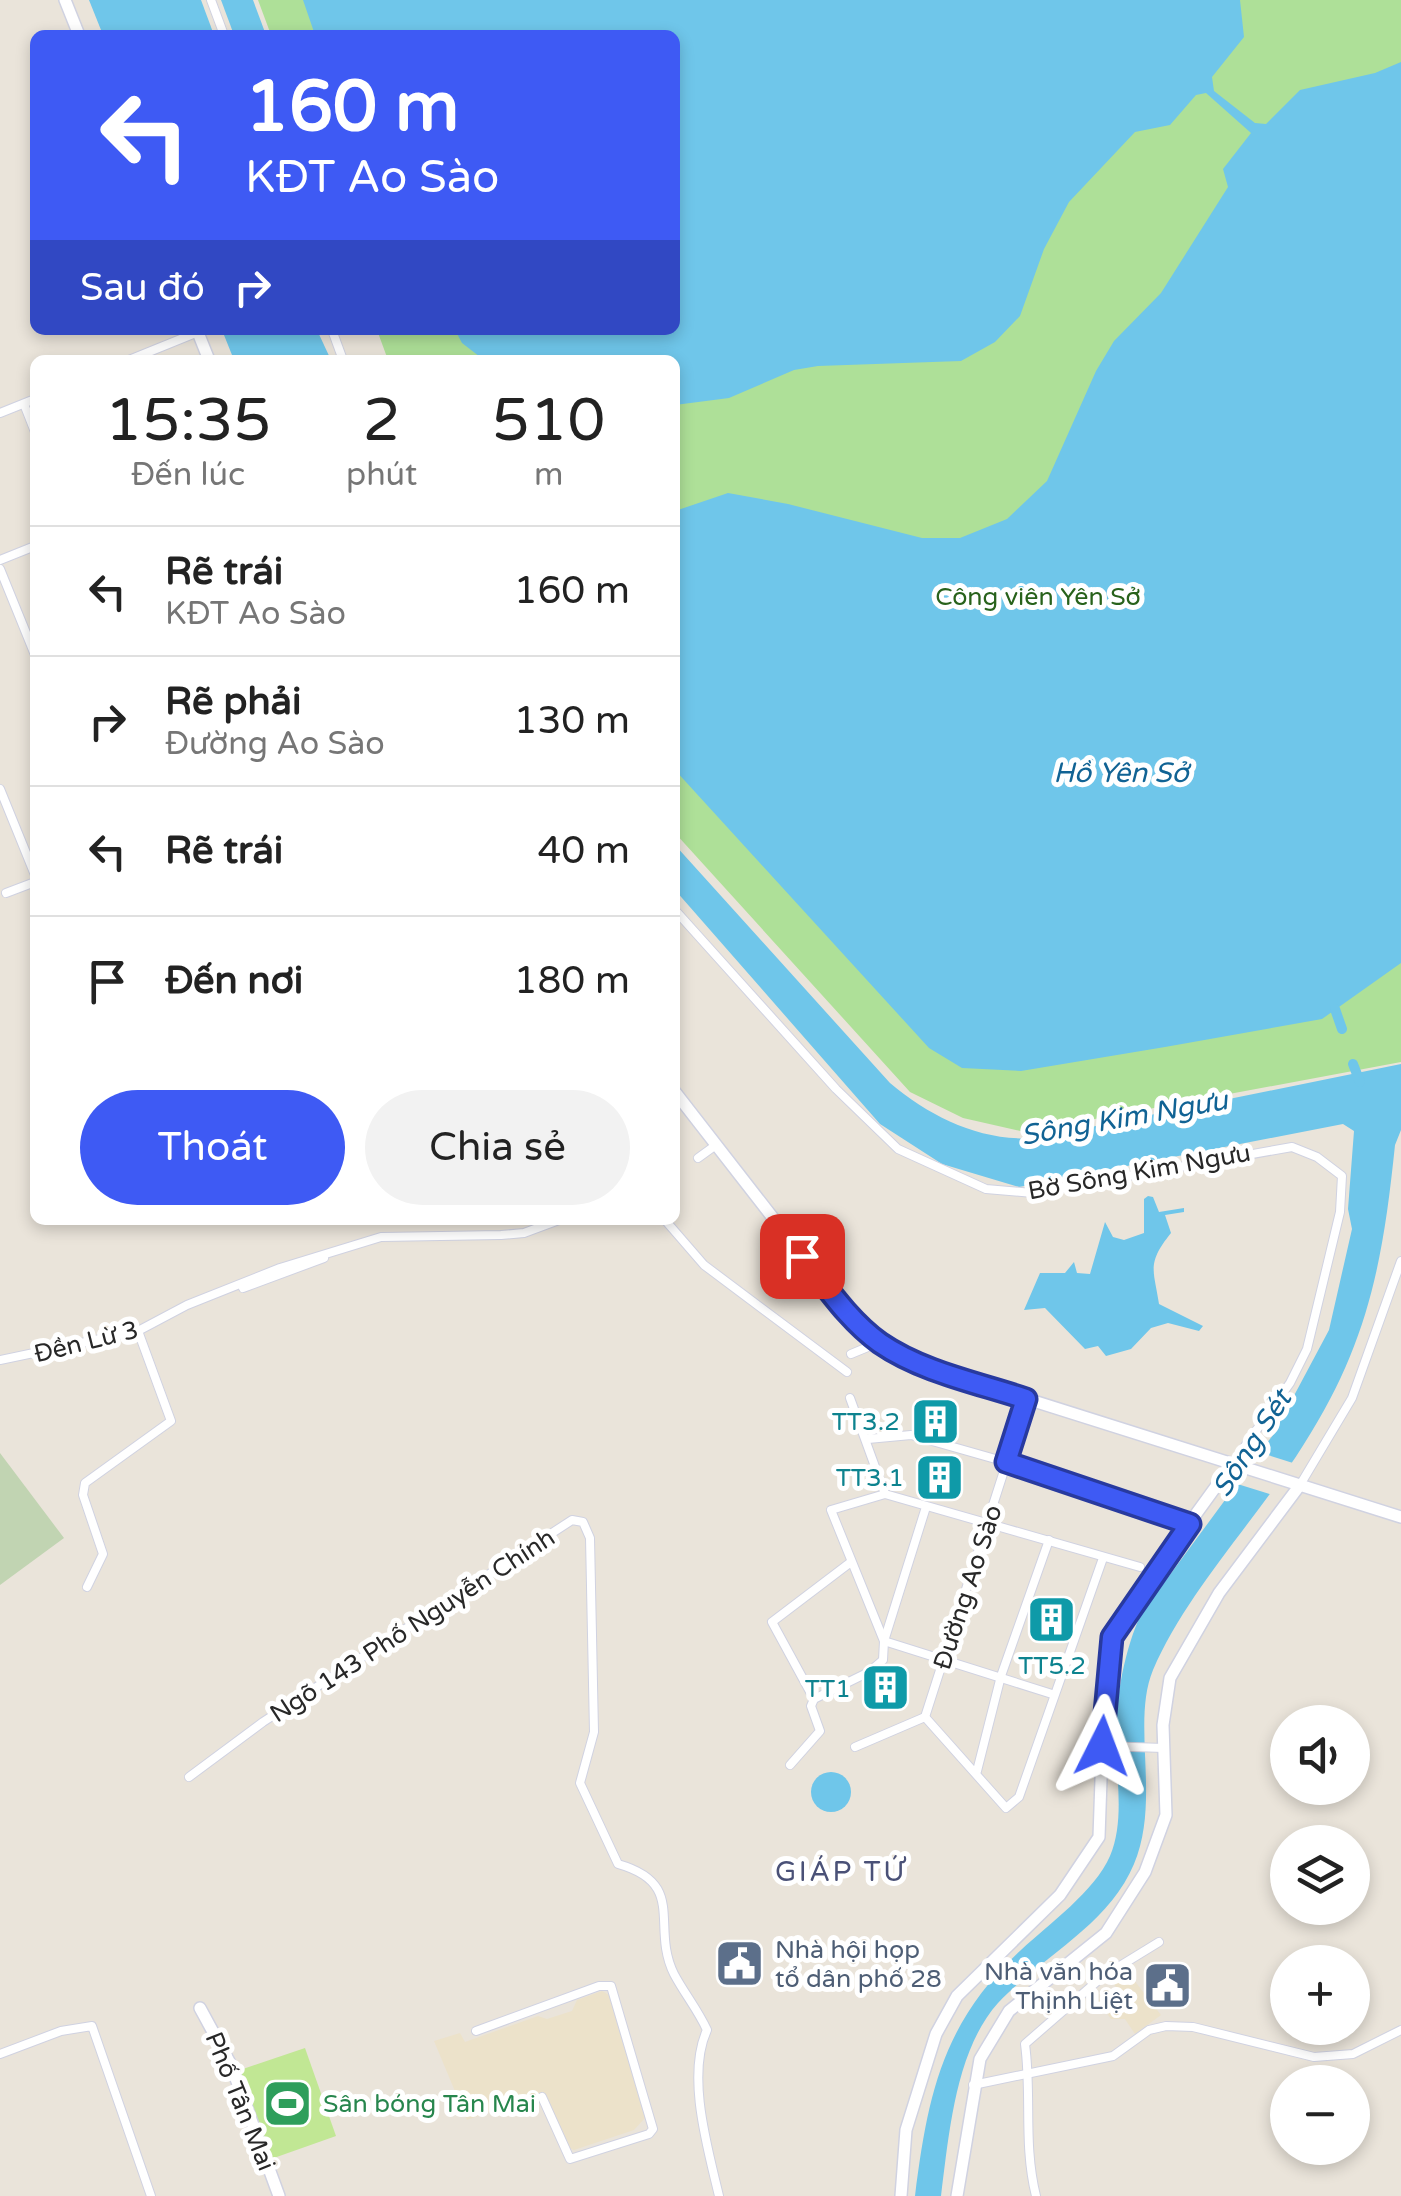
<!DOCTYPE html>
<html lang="vi">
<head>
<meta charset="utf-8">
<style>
  :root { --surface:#fff; --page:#f2f2f2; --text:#222; --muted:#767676; --line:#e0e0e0; --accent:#3e5af4 }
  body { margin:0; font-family:"Varela Round",sans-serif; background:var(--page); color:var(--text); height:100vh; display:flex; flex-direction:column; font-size:38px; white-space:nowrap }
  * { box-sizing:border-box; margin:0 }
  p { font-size:32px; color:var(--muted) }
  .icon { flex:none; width:55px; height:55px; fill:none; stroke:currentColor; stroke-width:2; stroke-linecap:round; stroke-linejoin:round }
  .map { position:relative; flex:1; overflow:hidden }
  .sheet { position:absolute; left:30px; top:355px; width:650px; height:870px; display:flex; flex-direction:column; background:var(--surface); border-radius:15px; box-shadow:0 5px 15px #0003 }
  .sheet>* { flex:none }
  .hud { position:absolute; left:30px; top:30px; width:650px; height:305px; border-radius:15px; box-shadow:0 5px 15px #0003; background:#3e5af4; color:#fff; overflow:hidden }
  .controls { position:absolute; left:1270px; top:1705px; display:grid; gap:20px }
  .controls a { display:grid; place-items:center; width:100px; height:100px; border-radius:50%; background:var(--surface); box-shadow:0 5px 15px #0003; font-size:50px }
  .pin { position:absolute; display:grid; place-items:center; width:85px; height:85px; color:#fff; margin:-42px; border-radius:20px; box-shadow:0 5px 15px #0006 }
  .me { position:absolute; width:110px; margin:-55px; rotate:3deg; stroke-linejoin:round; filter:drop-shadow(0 0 8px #0008) }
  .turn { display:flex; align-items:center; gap:35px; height:210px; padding:0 50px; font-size:45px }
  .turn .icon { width:130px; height:130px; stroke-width:2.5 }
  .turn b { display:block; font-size:70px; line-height:85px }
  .then { display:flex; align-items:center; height:95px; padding:0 50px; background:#0003; gap:20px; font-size:38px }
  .eta { display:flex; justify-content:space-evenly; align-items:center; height:170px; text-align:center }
  .eta b { font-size:60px; font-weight:600; line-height:70px }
  .cta { display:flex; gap:20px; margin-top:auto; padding:20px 50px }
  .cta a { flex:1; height:115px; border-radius:60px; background:var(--accent); color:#fff; font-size:40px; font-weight:600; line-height:115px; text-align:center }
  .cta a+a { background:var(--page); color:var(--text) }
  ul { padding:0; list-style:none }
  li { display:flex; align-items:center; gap:30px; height:130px; padding:0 50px; border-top:2px solid var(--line) }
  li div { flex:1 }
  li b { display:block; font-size:38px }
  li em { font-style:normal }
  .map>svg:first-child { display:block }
  .education { fill:#ece2ca }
  .green { fill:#aee098 }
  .cemetery { fill:#c1d4b2 }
  .pitch { fill:#c1e794 }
  .water { fill:#6fc6ea }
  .pier { fill:#eae4da }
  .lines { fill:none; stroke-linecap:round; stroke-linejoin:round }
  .canal { stroke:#6fc6ea; stroke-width:10 }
  .street-casing { stroke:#d0d2e1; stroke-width:10 }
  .secondary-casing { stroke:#d0d2e1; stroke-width:14 }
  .street { stroke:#fff; stroke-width:8 }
  .secondary { stroke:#fff; stroke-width:11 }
  .route-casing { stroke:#283a9f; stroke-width:25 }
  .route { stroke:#3e5af4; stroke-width:18 }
  .labels { text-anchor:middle; stroke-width:10; stroke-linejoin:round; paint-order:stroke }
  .park-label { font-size:25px; fill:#28621b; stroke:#fff }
  .street-label { font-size:25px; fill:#282828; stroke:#fff }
  .culture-label { font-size:25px; fill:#0d838f; stroke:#fff; text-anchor:end }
  .service-label { font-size:25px; fill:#4e5e75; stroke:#fff; text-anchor:start }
  .leisure-label { font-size:25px; fill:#27864d; stroke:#fff; text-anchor:start }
  .water-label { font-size:28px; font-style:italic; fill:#116394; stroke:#fff }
  .neighbourhood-label { font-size:28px; letter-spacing:2.5px; fill:#4a5177; stroke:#fff }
</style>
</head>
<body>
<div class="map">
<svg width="1401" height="2196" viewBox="0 0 1401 2196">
  <rect width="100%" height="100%" fill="#eae4da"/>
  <g class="education">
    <path d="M1123,1966L1161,2015L1135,2034L1125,2019H1111L1098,2001L1116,1987L1109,1977Z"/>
    <path d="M602,1991L609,1995L645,2118L634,2130L574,2150L566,2147L541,2093L467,2120L434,2041L460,2033L465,2042L538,2016L547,2019L572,2011L577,2000Z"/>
  </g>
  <path class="green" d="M258,0H1401V1062L1025,1132L963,1118L910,1092L675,833V360H388L377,330H675V35H271Z"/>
  <path class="cemetery" d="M0,1453L64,1538L0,1585Z"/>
  <path class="pitch" d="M305,2048L336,2136L271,2159L240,2070Z"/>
  <g class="water">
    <path d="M89,0H201L214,35H103Z"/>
    <path d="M221,0H253L266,35H234Z"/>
    <path d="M303,0H1240L1244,37L1212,77L1214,91L1255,123L1266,124L1300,90L1375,73L1401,62V963L1322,1019L1165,1047L1021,1071L962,1068L929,1048L675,770V511L728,493L788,504L922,538H960L1007,519L1047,481L1096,371L1114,341L1161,293L1228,187L1223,169L1251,133L1206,93L1196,95L1170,125L1135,132L1069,202L1044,249L1020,316L995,342L961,361L818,366L794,370L729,398L675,405V360H484L462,343L455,330H675V35H315Z"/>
    <path d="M222,330H317L331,360H234Z"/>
    <path d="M675,845L890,1083C932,1118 981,1142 1037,1138L1401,1064V1130L1395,1145C1383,1262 1368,1344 1304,1444C1258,1518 1187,1591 1153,1670C1131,1723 1161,1800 1134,1864C1108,1926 1042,1956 998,2003C955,2051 949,2135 941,2196H915C928,2093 943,2022 1021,1950C1049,1924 1095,1891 1110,1856C1125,1821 1116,1777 1116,1741C1115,1701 1124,1651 1141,1614L1273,1435L1329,1330L1352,1229L1348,1209L1354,1131L1343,1124L1019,1187L942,1164L880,1124L675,890Z"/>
    <path d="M1148,1196L1153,1197L1159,1212L1184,1208V1212L1165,1215L1171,1233C1146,1264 1154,1270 1159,1304L1203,1326L1199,1331L1168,1323L1151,1328L1131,1349L1106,1356L1098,1346L1085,1349L1045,1308L1024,1310L1040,1273H1065L1074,1262L1077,1273L1090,1274L1105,1222L1113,1237L1124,1240L1144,1233V1199Z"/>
    <circle cx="831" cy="1792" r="20"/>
  </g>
  <path class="pier" d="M1255,1451L1293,1463L1273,1495L1231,1482Z"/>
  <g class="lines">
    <g class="canal">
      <path d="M1335,1009L1342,1029"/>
      <path d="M1353,1064L1360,1082"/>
    </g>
    <defs>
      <g id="street">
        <path d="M211,0L224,35"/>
        <path d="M332,330L343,360"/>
        <path d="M129,360L198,332"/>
        <path d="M24,404L35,432"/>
        <path d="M0,413L35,399"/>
        <path d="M0,560L35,546"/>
        <path d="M0,569L35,655"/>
        <path d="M0,789L35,875"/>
        <path d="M6,893L35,882"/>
        <path d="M675,910L836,1089L898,1149L986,1189L1033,1193L1292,1147L1317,1157L1342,1176L1340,1212L1307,1349L1290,1383L1233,1463"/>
        <path d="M698,1158L716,1145"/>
        <path d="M665,1220L704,1265L847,1372"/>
        <path d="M243,1288L324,1258"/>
        <path d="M851,1354L880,1342"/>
        <path d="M0,1360L138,1331L187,1305L280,1268L381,1237L501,1235L524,1233L559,1220"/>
        <path d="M850,1398L885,1494"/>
        <path d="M868,1439L911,1435L1006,1462L1189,1524"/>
        <path d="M1300,1485L1352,1398L1401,1261"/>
        <path d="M87,1587L103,1554L83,1495L85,1483L171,1421L138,1331"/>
        <path d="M884,1641L831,1510L885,1494L1140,1567"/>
        <path d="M884,1641L1052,1694"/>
        <path d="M814,1699L772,1622L851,1562"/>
        <path d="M925,1717L1006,1808L1019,1797L1103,1558"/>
        <path d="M925,1717L1027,1399"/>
        <path d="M1102,1746L1164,1748"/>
        <path d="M855,1747L925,1717"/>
        <path d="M790,1765L820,1731L811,1706L814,1699L869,1672L883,1660L884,1641L926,1507"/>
        <path d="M977,1771L1001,1676L1049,1540"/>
        <path d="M189,1777L263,1722L572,1520L583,1522L590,1538L594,1732L580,1783L618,1864C688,1884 650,1926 674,1974C684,1993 698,2010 707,2030C686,2076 708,2149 719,2196"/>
        <path d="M476,2031L599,1986H611L653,2129L649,2134L570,2159L542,2097"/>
        <path d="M0,2054L61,2031L92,2026L151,2196"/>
        <path d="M973,2085L1113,2056L1149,2030L1166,2026L1193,2027L1314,2057L1353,2054L1401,2030"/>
        <path d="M1036,2196C1023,2144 1032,2096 1025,2044L1102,1977L1159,1942"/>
      </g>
      <g id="secondary">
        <path d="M65,0L79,35"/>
        <path d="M197,330L209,360"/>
        <path d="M675,1092L847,1313L880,1342L945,1373L1401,1517"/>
        <path d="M200,2008L231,2065L279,2196"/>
        <path d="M901,2196L906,2130L936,2034L957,1996L1060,1895L1099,1837L1103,1722L1113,1637L1130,1605L1233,1463"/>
        <path d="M957,2196L980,2059L1009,2011L1106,1933L1145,1872L1166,1815L1163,1725L1170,1678L1219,1593L1300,1485"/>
      </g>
    </defs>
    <use href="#street" class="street-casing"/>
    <use href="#secondary" class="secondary-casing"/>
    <use href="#street" class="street"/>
    <use href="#secondary" class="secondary"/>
  </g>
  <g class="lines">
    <defs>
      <path id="route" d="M802,1256C826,1286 848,1320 880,1343C922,1372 978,1383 1026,1399L1006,1462L1190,1524L1112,1637L1102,1746"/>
    </defs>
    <use href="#route" class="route-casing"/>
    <use href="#route" class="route"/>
  </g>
  <defs>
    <symbol id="building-square" viewBox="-11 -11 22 22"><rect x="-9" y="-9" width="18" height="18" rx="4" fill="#0f9aa8" stroke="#fff"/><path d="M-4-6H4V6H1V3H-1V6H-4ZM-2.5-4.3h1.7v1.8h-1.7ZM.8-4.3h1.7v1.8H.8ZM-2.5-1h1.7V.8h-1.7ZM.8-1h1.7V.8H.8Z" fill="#fff"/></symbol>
    <symbol id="civic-square" viewBox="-11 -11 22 22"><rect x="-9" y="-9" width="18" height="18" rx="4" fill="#5c6f8a" stroke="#fff"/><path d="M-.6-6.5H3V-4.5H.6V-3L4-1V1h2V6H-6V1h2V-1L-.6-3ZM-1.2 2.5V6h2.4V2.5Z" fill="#fff"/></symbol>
    <symbol id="stadium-square" viewBox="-11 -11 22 22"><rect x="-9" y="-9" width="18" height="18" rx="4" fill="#2e9e5b" stroke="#fff"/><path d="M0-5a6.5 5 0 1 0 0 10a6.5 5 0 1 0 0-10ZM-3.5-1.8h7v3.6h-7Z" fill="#fff"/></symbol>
  </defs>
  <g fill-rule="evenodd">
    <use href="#building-square" x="908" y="1394" width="55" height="55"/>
    <use href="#building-square" x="912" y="1450" width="55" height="55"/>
    <use href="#building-square" x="1024" y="1592" width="55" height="55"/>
    <use href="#building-square" x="858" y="1660" width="55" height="55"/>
    <use href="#civic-square" x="712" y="1936" width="55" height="55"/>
    <use href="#civic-square" x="1140" y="1958" width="55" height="55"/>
    <use href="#stadium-square" x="260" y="2076" width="55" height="55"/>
  </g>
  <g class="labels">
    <g class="park-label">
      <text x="1038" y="605">Công viên Yên Sở</text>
    </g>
    <g class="street-label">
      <text transform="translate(1139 1171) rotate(-10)" y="9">Bờ Sông Kim Ngưu</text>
      <text transform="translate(86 1341) rotate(-14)" y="9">Đền Lừ 3</text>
      <text transform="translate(967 1587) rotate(-72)" y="9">Đường Ao Sào</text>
      <text transform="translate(412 1625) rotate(-33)" y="9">Ngõ 143 Phố Nguyễn Chính</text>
      <text transform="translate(241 2101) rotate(68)" y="9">Phố Tân Mai</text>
    </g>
    <g class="culture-label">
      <text x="900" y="1430">TT3.2</text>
      <text x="904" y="1486">TT3.1</text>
      <text x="1052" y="1674" text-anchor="middle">TT5.2</text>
      <text x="851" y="1697">TT1</text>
    </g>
    <g class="service-label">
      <text x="775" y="1958">Nhà hội họp<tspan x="775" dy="29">tổ dân phố 28</tspan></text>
      <text x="1133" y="1980" text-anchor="end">Nhà văn hóa<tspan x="1133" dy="29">Thịnh Liệt</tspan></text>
    </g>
    <g class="leisure-label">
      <text x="323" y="2112">Sân bóng Tân Mai</text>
    </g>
    <g class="water-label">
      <text x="1121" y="782">Hồ Yên Sở</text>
      <text transform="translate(1124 1117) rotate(-10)" y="10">Sông Kim Ngưu</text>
      <text transform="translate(1251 1443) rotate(-57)" y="10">Sông Sét</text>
    </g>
    <g class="neighbourhood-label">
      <text x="841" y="1881">GIÁP TỨ</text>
    </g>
  </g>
</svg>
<div class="controls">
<a><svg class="icon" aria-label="sound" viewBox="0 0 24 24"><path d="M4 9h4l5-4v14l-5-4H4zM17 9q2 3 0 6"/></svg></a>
<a><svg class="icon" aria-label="layers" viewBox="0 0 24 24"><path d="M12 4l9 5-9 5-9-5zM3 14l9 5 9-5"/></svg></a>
<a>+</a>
<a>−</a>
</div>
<div class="pin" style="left:802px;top:1256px;background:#d93025"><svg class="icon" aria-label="arrive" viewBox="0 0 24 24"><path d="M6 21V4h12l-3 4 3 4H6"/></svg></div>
<svg class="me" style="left:1102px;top:1746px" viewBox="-20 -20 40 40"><path d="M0-17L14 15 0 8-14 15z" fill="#3e5af4" stroke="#fff" stroke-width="4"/></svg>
<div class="hud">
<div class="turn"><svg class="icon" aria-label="left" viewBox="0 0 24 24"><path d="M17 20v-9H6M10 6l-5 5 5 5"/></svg><div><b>160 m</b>KĐT Ao Sào</div></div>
<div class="then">Sau đó<svg class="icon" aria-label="right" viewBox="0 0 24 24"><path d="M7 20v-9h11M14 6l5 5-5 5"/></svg></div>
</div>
<section class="sheet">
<div class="eta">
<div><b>15:35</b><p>Đến lúc</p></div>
<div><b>2</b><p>phút</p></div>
<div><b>510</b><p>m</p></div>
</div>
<ul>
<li><svg class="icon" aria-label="left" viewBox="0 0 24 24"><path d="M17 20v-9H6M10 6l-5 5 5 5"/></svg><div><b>Rẽ trái</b><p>KĐT Ao Sào</p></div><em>160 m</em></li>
<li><svg class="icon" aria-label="right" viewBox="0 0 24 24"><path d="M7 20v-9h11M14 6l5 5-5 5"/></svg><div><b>Rẽ phải</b><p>Đường Ao Sào</p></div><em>130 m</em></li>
<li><svg class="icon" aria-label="left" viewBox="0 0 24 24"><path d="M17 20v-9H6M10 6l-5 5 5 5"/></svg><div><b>Rẽ trái</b></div><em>40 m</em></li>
<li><svg class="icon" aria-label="arrive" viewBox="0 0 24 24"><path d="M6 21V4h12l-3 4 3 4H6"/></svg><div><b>Đến nơi</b></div><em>180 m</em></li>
</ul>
<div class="cta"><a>Thoát</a><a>Chia sẻ</a></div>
</section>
</div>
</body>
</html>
